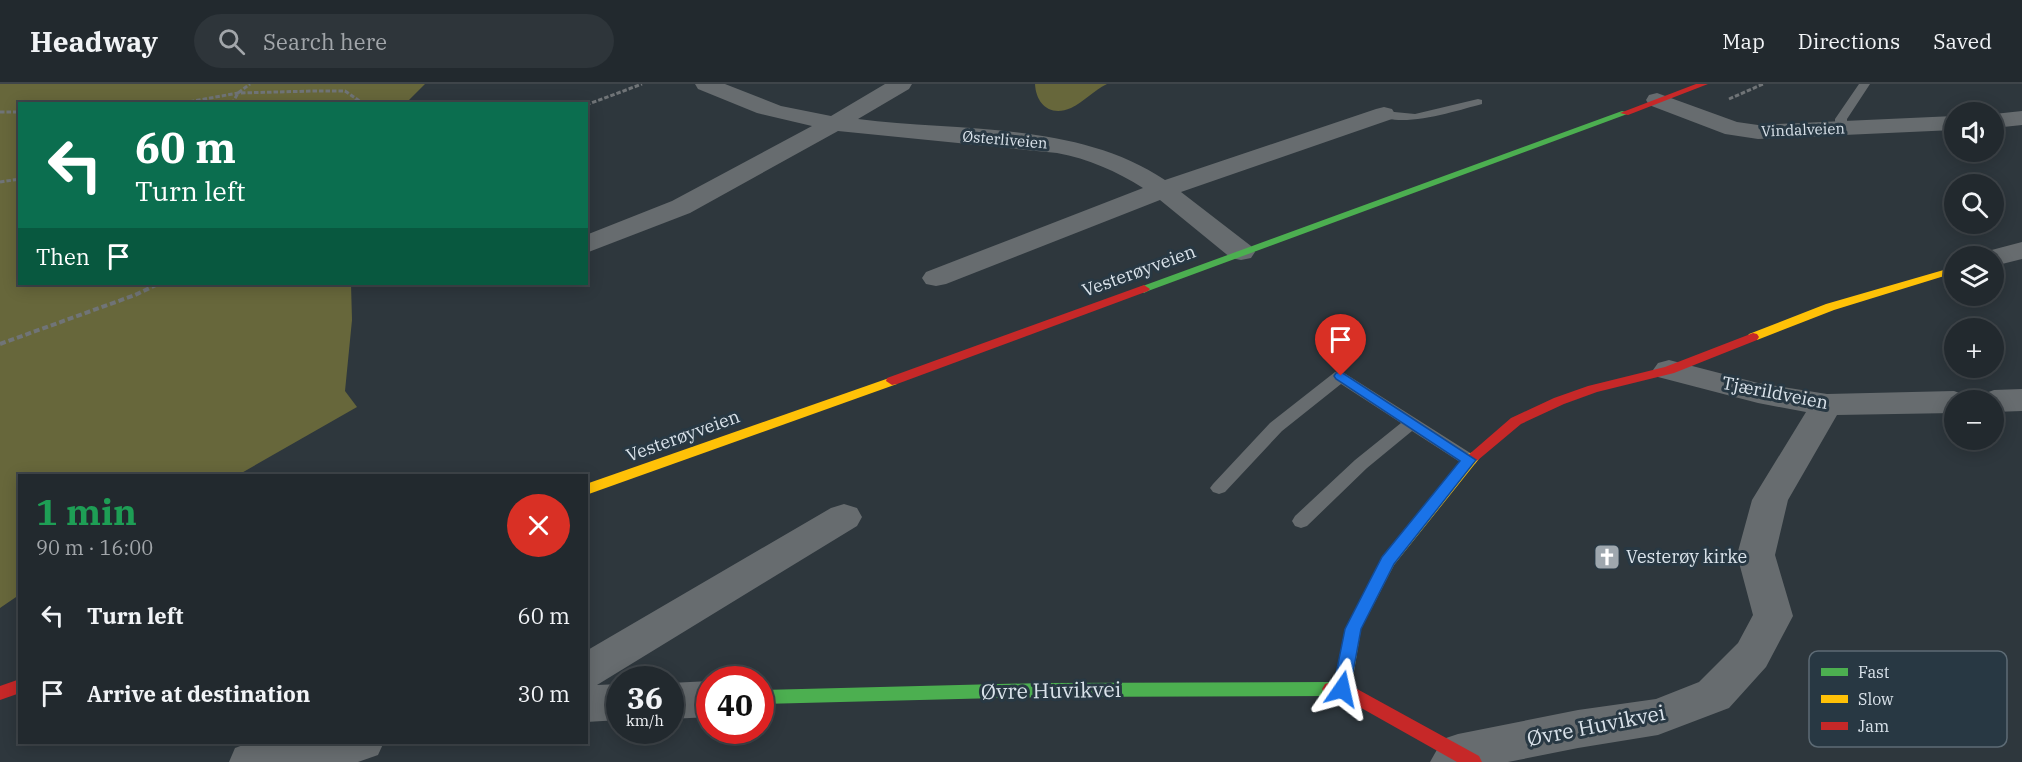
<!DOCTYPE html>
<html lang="en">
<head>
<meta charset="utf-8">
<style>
  :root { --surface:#22292e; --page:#2e353a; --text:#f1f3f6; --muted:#a2a6aa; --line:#3f454a }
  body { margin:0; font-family:"IBM Plex Serif",serif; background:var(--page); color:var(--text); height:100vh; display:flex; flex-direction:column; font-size:22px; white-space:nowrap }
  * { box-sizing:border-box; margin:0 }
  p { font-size:20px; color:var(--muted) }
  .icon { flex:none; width:33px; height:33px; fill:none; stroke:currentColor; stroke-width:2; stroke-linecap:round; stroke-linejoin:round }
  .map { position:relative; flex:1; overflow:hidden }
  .details { position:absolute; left:18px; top:390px; width:570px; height:270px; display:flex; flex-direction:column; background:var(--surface); border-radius:0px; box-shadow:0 3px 15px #0003,0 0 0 2px var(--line) }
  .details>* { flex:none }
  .top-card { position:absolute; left:18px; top:18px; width:570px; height:183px; border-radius:0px; box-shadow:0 3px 15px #0003,0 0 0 2px var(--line); background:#0b6e4f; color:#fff; overflow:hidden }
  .buttons { position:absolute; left:1944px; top:18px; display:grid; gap:12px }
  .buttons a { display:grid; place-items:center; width:60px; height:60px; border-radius:50%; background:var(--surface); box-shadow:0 3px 15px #0003,0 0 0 2px var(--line); font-size:30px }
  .speed { position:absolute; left:606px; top:582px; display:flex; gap:12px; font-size:30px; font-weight:700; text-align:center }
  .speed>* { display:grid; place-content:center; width:78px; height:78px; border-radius:50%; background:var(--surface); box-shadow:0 3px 15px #0003,0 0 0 2px var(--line); line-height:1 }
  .speed small { font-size:15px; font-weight:400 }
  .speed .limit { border:9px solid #d22; background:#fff; color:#111 }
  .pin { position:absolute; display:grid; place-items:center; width:51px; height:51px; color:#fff; margin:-62px -26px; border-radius:50% 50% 50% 0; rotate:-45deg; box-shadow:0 0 6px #0007 }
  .pin .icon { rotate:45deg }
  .me { position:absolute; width:66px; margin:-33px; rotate:11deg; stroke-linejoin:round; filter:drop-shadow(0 0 4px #0008) }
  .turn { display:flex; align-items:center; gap:21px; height:126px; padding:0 18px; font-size:27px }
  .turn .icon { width:78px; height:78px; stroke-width:2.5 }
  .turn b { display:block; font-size:42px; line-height:51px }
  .then { display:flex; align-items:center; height:57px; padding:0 18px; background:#0003; gap:12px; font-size:22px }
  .round { display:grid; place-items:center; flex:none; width:63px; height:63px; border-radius:32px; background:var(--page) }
  .headline { display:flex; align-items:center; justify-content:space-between; height:102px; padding:0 18px }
  h1 { font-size:36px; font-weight:700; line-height:45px; color:#1e9e55 }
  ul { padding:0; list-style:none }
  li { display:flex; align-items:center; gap:18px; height:78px; padding:0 18px }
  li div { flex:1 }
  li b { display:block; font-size:22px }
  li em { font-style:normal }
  header { display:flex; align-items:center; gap:36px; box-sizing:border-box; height:84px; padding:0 30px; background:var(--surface); border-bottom:2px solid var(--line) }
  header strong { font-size:28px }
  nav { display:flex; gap:33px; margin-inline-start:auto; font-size:21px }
  .search { width:420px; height:54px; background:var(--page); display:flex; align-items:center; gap:15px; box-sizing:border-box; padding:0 21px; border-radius:33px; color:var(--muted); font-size:22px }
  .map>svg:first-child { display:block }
  .forest { fill:#67673b }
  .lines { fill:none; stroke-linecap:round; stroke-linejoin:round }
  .path-far1 { stroke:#707477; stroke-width:3; stroke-dasharray:4.5 2; stroke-linecap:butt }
  .path { stroke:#707477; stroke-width:4; stroke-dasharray:6 3; stroke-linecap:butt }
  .lane { fill:#676c6f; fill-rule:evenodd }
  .street { fill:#676c6f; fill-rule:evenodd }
  .fast { fill:#4caf50; fill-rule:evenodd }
  .slow { fill:#ffc107; fill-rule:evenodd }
  .jam { fill:#c62828; fill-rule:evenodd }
  .route { fill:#1a73e8; stroke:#114b97; stroke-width:1.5 }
  .labels { text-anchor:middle; stroke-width:6; stroke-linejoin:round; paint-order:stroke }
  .far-street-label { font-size:15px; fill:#dae3eb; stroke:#283843 }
  .street-label { font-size:18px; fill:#dae3eb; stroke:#283843 }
  .poi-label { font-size:18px; fill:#dae3eb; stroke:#283843; text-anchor:start }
  .near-street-label { font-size:21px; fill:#dae3eb; stroke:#283843 }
  .key { fill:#283843; stroke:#5d6b75; stroke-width:1.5 }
  .key-label { font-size:16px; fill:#dae3eb }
</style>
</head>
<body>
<header>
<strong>Headway</strong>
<div class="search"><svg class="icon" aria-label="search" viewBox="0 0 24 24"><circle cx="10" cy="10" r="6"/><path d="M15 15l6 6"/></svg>Search here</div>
<nav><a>Map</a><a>Directions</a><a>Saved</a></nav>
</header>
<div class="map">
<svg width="2022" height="678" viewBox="0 0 2022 678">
  <rect width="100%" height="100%" fill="#2e373d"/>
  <g class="forest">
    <path d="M0,0H425L406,19L20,20V200H351L352,236L345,307L357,323L238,391L20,392L19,511L0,524Z"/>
    <path d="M1035,0H1107C1094,6 1084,18 1071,24C1050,33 1036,20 1035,0Z"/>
  </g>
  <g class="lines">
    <g class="path-far1">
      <path d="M1729,15L1763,0"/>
      <path d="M177,20L238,9L315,7H345L364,20"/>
      <path d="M232,20L238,9L250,0"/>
      <path d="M347,20L358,16"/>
      <path d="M586,21L642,0"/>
      <path d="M0,28H20"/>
      <path d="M0,98L20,95"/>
    </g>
    <path class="path" d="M0,260L135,211L158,200"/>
    <g class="lane">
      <path d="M1859,0H1870L1847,35V39L1853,45L1847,49L1835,40V35Z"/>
      <path d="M1478,15L1482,16V20C1459,26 1398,46 1378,30L1384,27L1415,30Z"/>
      <path d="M1341,287L1475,372L1478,376L1475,380H1463L1412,347L1367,384L1307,442L1301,444L1295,442L1292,437L1295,432L1355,376L1401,339L1341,300L1282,347L1225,408L1219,410L1213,408L1210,404L1213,400L1270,339L1335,288Z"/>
    </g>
    <g class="street">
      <path d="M695,0H725L781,22L831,32L885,0H912L909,5L858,35C959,48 1077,37 1165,96L1376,25L1384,23L1392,25L1395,30L1392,35L1181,108L1251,162L1255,168L1251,174L1241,176L1231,174L1160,116L946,200L936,202L926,200L922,194L926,188L1143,104C1116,87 1089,75 1057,69L838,47L690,129L586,169V151L672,117L812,42L757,29L698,5Z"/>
      <path d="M1657,9L1737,38L1758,41L1954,32V46L1758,55L1725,50L1649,21L1646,16L1649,11Z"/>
      <path d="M2022,27V41L1994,44V30Z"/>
      <path d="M2022,158V175L1994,182V172H1981L1984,168Z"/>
      <path d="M1669,276L1758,299L1827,310L1954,307L1965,311L1969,316H1954V329L1837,331L1788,416L1775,471L1793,532L1766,583L1729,624L1658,651L1578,664L1508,678H1430L1443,655L1458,650L1578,626L1656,615L1699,598L1738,559L1753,531L1737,471L1752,416L1806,328L1758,319L1658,293L1653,286L1658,279Z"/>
      <path d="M2022,305V327L1994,328V316H1978L1983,310L1994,306Z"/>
      <path d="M844,420L857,424L862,433L857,442L597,601L620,600V636L586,638V567L831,424Z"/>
      <path d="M710,597V633L670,635V599Z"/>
      <path d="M251,658H384L378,671L358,678H229L235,664Z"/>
    </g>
    <g class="fast">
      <path d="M1622,27L1630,29L1148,207L1144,209L1138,205L1140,203Z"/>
      <path d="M1331,598L1337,600L1340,605L1337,610L1331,612L1042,613L760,620V606L1042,599Z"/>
    </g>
    <g class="slow">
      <path d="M1954,183V189L1834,226L1757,256H1749L1747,253L1749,250L1826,220Z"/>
      <path d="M892,293L898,297L897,300L586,411V400Z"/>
      <path d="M1473,368L1480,373L1478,376L1394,481L1361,545L1351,605L1348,610L1342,612L1336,610L1333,605L1345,545L1383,473L1468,370Z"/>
    </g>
    <g class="jam">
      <path d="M1696,0H1708L1628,31L1620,29Z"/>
      <path d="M1144,201L1150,205L1148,207L897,300L892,301L886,297L887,294Z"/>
      <path d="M1753,249L1757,250L1759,253L1757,256L1674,289L1597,308L1564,320L1521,340L1478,376L1473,378L1466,373L1511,334L1554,314L1588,302L1665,283Z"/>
      <path d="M20,595V609L0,616V602Z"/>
      <path d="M1331,598L1348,600L1479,672L1482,678H1457L1340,612L1325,610L1322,605L1325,600Z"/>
    </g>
  </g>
  <path class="route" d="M1341,288L1476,376L1394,480L1361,545L1350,605L1348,610L1342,612L1336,610L1333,605L1345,545L1382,473L1460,377L1336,295L1334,292L1336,289Z"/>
  <defs>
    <symbol id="church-square" viewBox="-11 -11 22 22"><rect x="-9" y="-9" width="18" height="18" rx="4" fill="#9ea7ae" stroke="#283843"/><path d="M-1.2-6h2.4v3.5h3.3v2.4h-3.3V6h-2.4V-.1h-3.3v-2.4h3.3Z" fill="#fff"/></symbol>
  </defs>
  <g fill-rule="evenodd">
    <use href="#church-square" x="1592" y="458" width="30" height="30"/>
  </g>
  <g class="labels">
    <g class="far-street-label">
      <text transform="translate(1803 46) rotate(-2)" y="5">Vindalveien</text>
      <text transform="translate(1005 56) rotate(5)" y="5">Østerliveien</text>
    </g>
    <g class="street-label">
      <text transform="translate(1139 187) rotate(-20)" y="6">Vesterøyveien</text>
      <text transform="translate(1775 309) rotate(11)" y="6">Tjærildveien</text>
      <text transform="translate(683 352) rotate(-20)" y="6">Vesterøyveien</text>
    </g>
    <g class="poi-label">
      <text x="1626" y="479">Vesterøy kirke</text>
    </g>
    <g class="near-street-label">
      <text transform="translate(1051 607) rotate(-1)" y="7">Øvre Huvikvei</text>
      <text transform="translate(1596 642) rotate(-11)" y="7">Øvre Huvikvei</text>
    </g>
  </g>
  <rect x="1809" y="567" width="198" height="96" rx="9" class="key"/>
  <rect x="1821" y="584" width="27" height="8" fill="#4caf50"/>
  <rect x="1821" y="611" width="27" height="8" fill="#ffc107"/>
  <rect x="1821" y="638" width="27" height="8" fill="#c62828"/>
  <g class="key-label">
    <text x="1858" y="594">Fast</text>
    <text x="1858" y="621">Slow</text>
    <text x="1858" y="648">Jam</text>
  </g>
</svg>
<div class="buttons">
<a><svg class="icon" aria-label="sound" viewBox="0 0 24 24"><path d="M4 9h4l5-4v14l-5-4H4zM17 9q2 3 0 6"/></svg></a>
<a><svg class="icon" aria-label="search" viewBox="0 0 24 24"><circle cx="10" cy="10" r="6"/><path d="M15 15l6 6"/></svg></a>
<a><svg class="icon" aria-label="layers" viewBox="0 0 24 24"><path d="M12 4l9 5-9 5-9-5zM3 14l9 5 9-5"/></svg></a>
<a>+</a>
<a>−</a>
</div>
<div class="speed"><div>36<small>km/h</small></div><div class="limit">40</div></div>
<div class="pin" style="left:1341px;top:292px;background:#d93025"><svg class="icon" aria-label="arrive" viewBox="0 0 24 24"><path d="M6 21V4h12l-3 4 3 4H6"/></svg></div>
<svg class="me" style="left:1342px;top:605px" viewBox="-20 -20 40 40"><path d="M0-17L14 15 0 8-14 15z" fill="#1a73e8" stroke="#fff" stroke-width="4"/></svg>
<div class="top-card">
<div class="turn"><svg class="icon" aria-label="left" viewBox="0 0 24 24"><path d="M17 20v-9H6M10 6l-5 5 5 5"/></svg><div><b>60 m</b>Turn left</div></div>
<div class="then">Then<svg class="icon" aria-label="arrive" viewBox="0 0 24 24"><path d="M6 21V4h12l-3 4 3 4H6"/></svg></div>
</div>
<section class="details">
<div class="headline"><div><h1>1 min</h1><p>90 m · 16:00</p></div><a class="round" style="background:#d93025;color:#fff"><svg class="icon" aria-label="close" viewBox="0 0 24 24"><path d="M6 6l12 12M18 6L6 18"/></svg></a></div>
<ul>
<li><svg class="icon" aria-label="left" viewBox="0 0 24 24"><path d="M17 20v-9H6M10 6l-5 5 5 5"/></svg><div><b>Turn left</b></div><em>60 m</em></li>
<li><svg class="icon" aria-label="arrive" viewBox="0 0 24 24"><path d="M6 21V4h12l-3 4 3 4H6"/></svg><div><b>Arrive at destination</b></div><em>30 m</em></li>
</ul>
</section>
</div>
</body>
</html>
